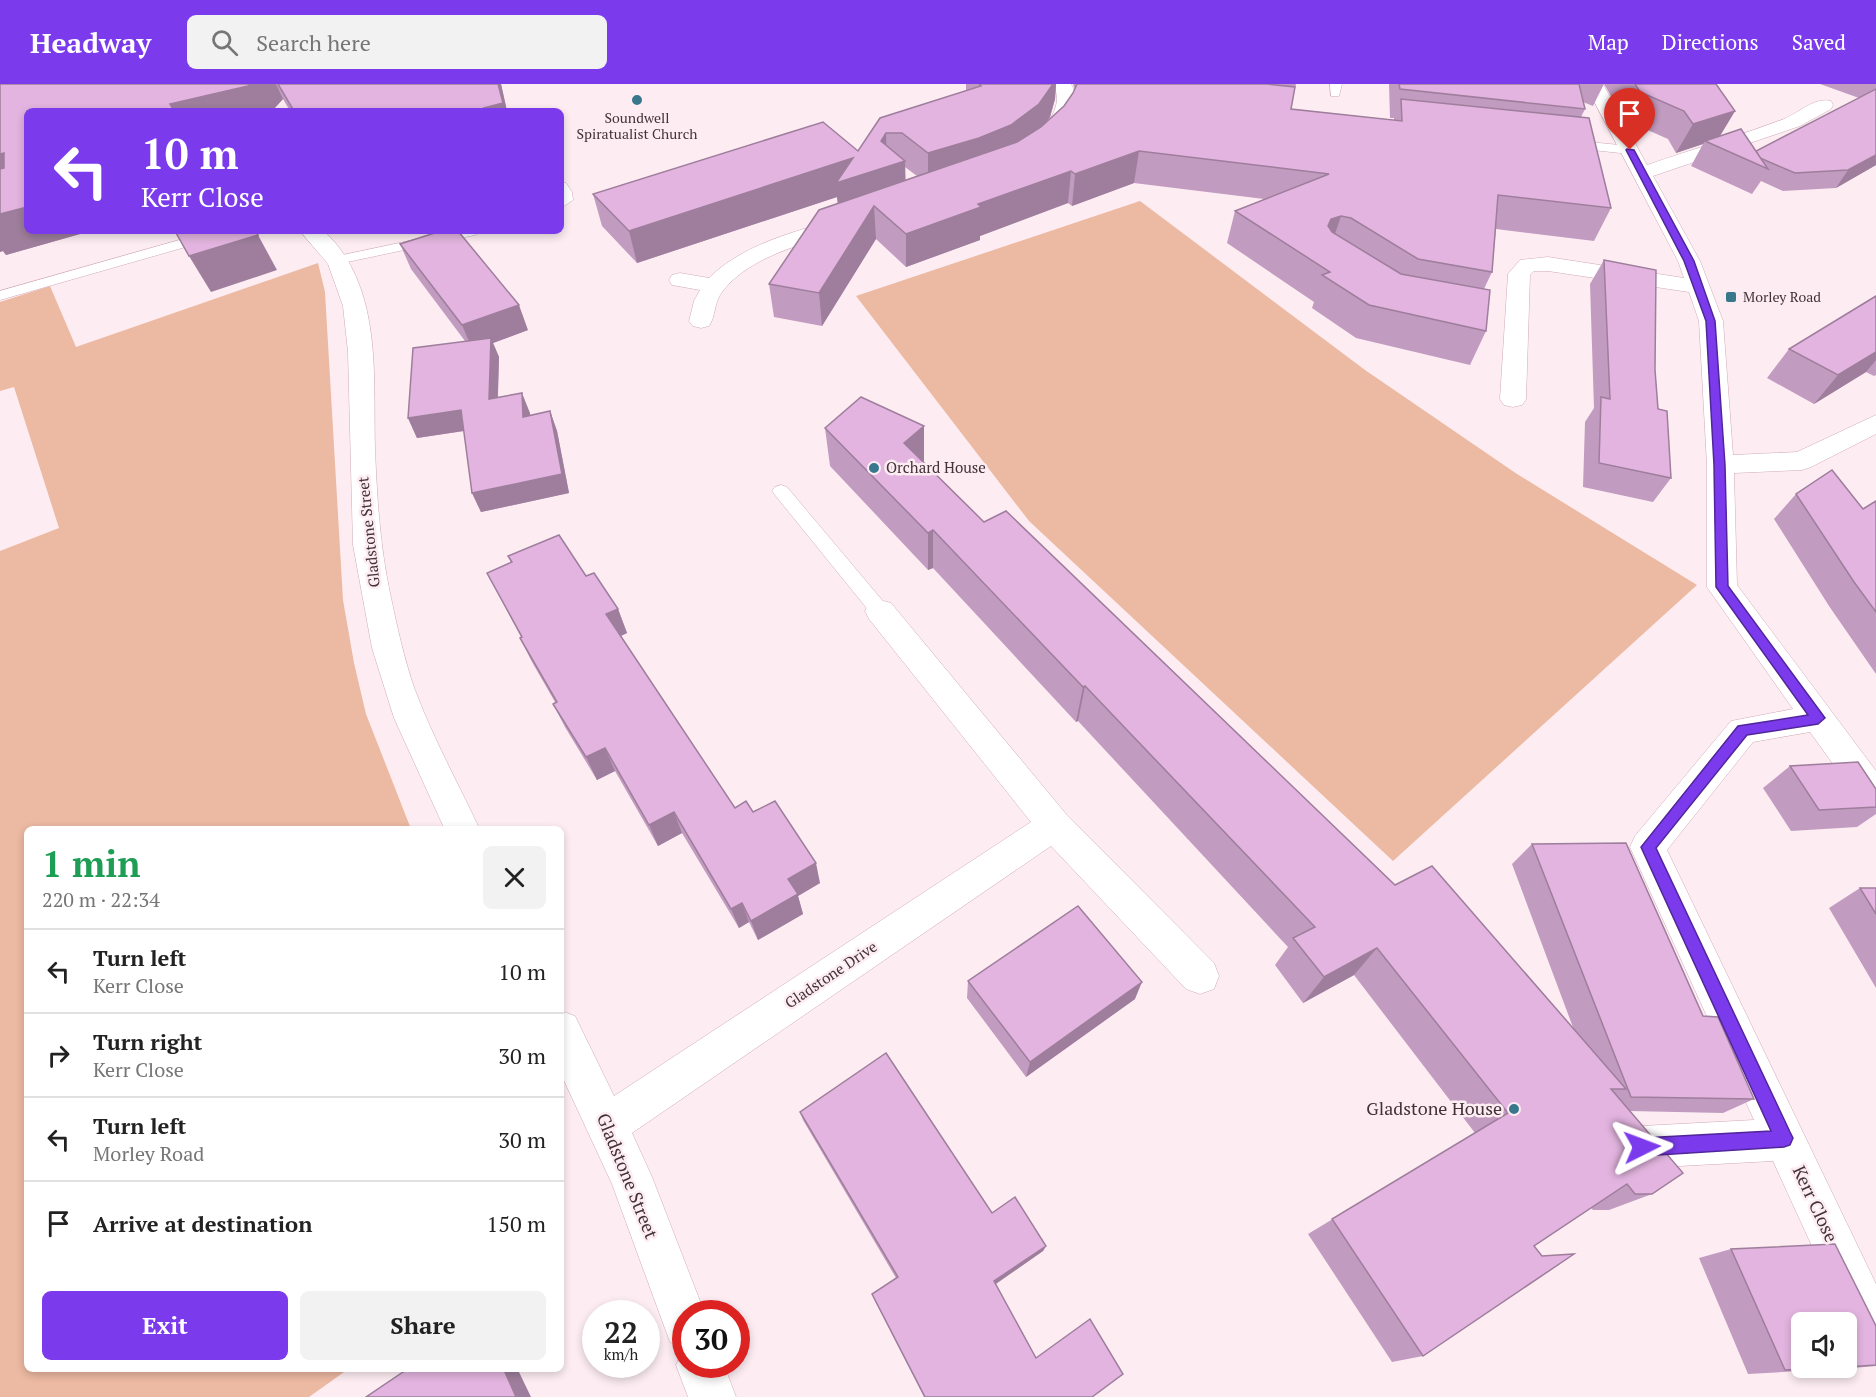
<!DOCTYPE html>
<html lang="en">
<head>
<meta charset="utf-8">
<style>
  :root { --surface:#fff; --page:#f2f2f2; --text:#222; --muted:#767676; --line:#e0e0e0; --accent:#7c3aed }
  body { margin:0; font-family:"PT Serif",serif; background:var(--page); color:var(--text); height:100vh; display:flex; flex-direction:column; font-size:22px; white-space:nowrap }
  * { box-sizing:border-box; margin:0 }
  p { font-size:20px; color:var(--muted) }
  .icon { flex:none; width:33px; height:33px; fill:none; stroke:currentColor; stroke-width:2; stroke-linecap:round; stroke-linejoin:round }
  .map { position:relative; flex:1; overflow:hidden }
  .panel { position:absolute; left:24px; top:742px; width:540px; height:546px; display:flex; flex-direction:column; background:var(--surface); border-radius:9px; box-shadow:0 3px 9px #0003 }
  .panel>* { flex:none }
  .banner { position:absolute; left:24px; top:24px; width:540px; height:126px; border-radius:9px; box-shadow:0 3px 9px #0003; background:#7c3aed; color:#fff; overflow:hidden }
  .buttons { position:absolute; left:1791px; top:1228px; display:grid; gap:12px }
  .buttons a { display:grid; place-items:center; width:66px; height:66px; border-radius:9px; background:var(--surface); box-shadow:0 3px 9px #0003; font-size:30px }
  .speed { position:absolute; left:582px; top:1216px; display:flex; gap:12px; font-size:30px; font-weight:700; text-align:center }
  .speed>* { display:grid; place-content:center; width:78px; height:78px; border-radius:50%; background:var(--surface); box-shadow:0 3px 9px #0003; line-height:1 }
  .speed small { font-size:15px; font-weight:400 }
  .speed .limit { border:9px solid #d22; background:#fff; color:#111 }
  .pin { position:absolute; display:grid; place-items:center; width:51px; height:51px; color:#fff; margin:-62px -26px; border-radius:50% 50% 50% 0; rotate:-45deg; box-shadow:0 0 6px #0007 }
  .pin .icon { rotate:45deg }
  .me { position:absolute; width:66px; margin:-33px; rotate:87deg; stroke-linejoin:round; filter:drop-shadow(0 0 4px #0008) }
  .turn { display:flex; align-items:center; gap:21px; height:126px; padding:0 18px; font-size:27px }
  .turn .icon { width:78px; height:78px; stroke-width:2.5 }
  .turn b { display:block; font-size:42px; line-height:51px }
  .round { display:grid; place-items:center; flex:none; width:63px; height:63px; border-radius:9px; background:var(--page) }
  .head { display:flex; align-items:center; justify-content:space-between; height:102px; padding:0 18px }
  h1 { font-size:36px; font-weight:700; line-height:45px; color:#1e9e55 }
  .primary-button { display:flex; gap:12px; margin-top:auto; padding:12px 18px }
  .primary-button a { flex:1; height:69px; border-radius:9px; background:var(--accent); color:#fff; font-size:24px; font-weight:700; line-height:69px; text-align:center }
  .primary-button a+a { background:var(--page); color:var(--text) }
  ul { padding:0; list-style:none }
  li { display:flex; align-items:center; gap:18px; height:84px; padding:0 18px; border-top:2px solid var(--line) }
  li div { flex:1 }
  li b { display:block; font-size:22px }
  li em { font-style:normal }
  header { display:flex; align-items:center; gap:36px; box-sizing:border-box; height:84px; padding:0 30px; background:var(--accent); color:#fff }
  header strong { font-size:28px }
  nav { display:flex; gap:33px; margin-inline-start:auto; font-size:21px }
  .search { width:420px; height:54px; background:var(--page); display:flex; align-items:center; gap:15px; box-sizing:border-box; padding:0 21px; border-radius:9px; color:var(--muted); font-size:22px }
  .map>svg:first-child { display:block }
  .green { fill:#ecb9a2 }
  .lines { fill:none; stroke-linecap:round; stroke-linejoin:round }
  .lane-casing { stroke:#d0aab8; stroke-width:1 }
  .street-casing { stroke:#d0aab8; stroke-width:1 }
  .lane { fill:#fff; fill-rule:evenodd }
  .street { fill:#fff; fill-rule:evenodd }
  .wall { fill:#c29bc0; fill-rule:evenodd }
  .shaded-wall { fill:#9e7e9c }
  .building { fill:#e2b4df; stroke:#9e7e9c; stroke-width:1.5 }
  .route { fill:#7c3aed; stroke:#51269a; stroke-width:1.5 }
  .poi-dot { fill:#39778d; stroke:#fdedf3; stroke-width:2 }
  .labels { text-anchor:middle; stroke-width:5; stroke-linejoin:round; paint-order:stroke }
  .far-poi-label { font-size:14px; fill:#423338; stroke:#fdedf3 }
  .poi-label { font-size:15px; fill:#423338; stroke:#fdedf3; text-anchor:start }
  .street-label { font-size:15px; fill:#423338; stroke:#fdedf3 }
  .near-poi-label { font-size:18px; fill:#423338; stroke:#fdedf3; text-anchor:end }
  .near-street-label { font-size:18px; fill:#423338; stroke:#fdedf3 }
</style>
</head>
<body>
<header>
<strong>Headway</strong>
<div class="search"><svg class="icon" aria-label="search" viewBox="0 0 24 24"><circle cx="10" cy="10" r="6"/><path d="M15 15l6 6"/></svg>Search here</div>
<nav><a>Map</a><a>Directions</a><a>Saved</a></nav>
</header>
<div class="map">
<svg width="1876" height="1313" viewBox="0 0 1876 1313">
  <rect width="100%" height="100%" fill="#fdedf3"/>
  <g class="green">
    <path d="M1140,117L1365,286L1517,390L1697,501L1393,777L1029,437L856,212Z"/>
    <path d="M318,179L325,208L343,516L354,579L366,630L411,745L27,746V1286H347L309,1313H0V467L59,444L14,303L0,307V218L50,202L76,263Z"/>
  </g>
  <g class="lines">
    <defs>
      <g id="lane">
        <path d="M1330,0H1342L1339,12H1331Z"/>
        <path d="M1568,56L1630,62L1636,66L1630,70L1564,63L1562,60Z"/>
        <path d="M561,98L566,99L572,108L573,116L561,124Z"/>
        <path d="M211,147H233L231,150L0,216V207Z"/>
        <path d="M456,147H482L475,151L338,180L331,176L338,172Z"/>
        <path d="M781,401L787,403L887,522L890,527L887,532L880,534L873,532L775,411L772,407L775,403Z"/>
      </g>
      <g id="street">
        <path d="M1053,0H1071C1084,22 1065,43 1052,60H1038L1035,56C1047,39 1065,22 1053,0Z"/>
        <path d="M1585,0H1603L1647,81C1693,65 1739,52 1784,35C1799,29 1814,13 1831,17L1833,21L1831,25L1800,42L1653,92L1700,177L1723,237L1733,371L1797,368L1876,331V350L1811,383L1802,386L1734,389L1737,501L1876,687V728L1864,723L1810,648L1753,658L1667,766L1876,1200V1274L1860,1267L1773,1077L1642,1084L1627,1078L1621,1063L1627,1048L1642,1042L1754,1036L1630,763L1635,752L1731,637L1793,625L1707,503V381L1699,237L1689,208L1548,187H1534L1530,191L1526,315L1522,321L1513,323L1504,321L1500,315L1508,190L1520,176L1548,173L1684,194L1678,177Z"/>
        <path d="M841,135L849,136L852,141L849,146C807,159 750,171 722,208C714,218 716,232 709,242L701,244L693,242L689,237L694,217L700,206L672,201L669,196L672,191L680,189L709,194C742,161 797,146 841,135Z"/>
        <path d="M300,147H324C383,202 373,292 375,365C377,414 380,462 390,509C397,542 404,575 415,606C433,654 458,699 480,746H445L394,634L372,564L353,461L348,268L343,222L328,180Z"/>
        <path d="M880,516L891,519L1066,730L1214,879L1219,892L1214,905L1200,910L1186,905L1051,762L632,1049L652,1093L705,1230H686V1281H724L736,1313H688L676,1281L684,1264L670,1258L612,1100L561,990V927L575,932L614,1012L1031,738L869,535L865,527L869,519Z"/>
      </g>
    </defs>
    <use href="#lane" class="lane-casing"/>
    <use href="#street" class="street-casing"/>
    <use href="#lane" class="lane"/>
    <use href="#street" class="street"/>
  </g>
  <g class="wall">
    <path d="M0,0H501L507,27H290L283,15L272,27H27V147H79L80,150L6,171L3,167L0,168Z"/>
    <path d="M966,0H1056L1055,15L1050,33L1045,39L1064,22L1075,6L1073,0H1296L1291,25L1394,36V34H1390L1389,0H1604L1593,22L1583,18L1585,25L1581,33L1611,124L1594,157L1496,145L1492,188L1484,205L1486,247L1470,281L1356,254L1312,224L1314,218L1227,159L1235,127L1264,115L1134,99L1072,122L1068,119L980,152V156L906,183L876,155L822,242L774,233L769,200L838,119L837,113L637,179L602,142L593,110L858,67L880,34L966,7ZM905,83L917,92L905,96Z"/>
    <path d="M1604,0H1716L1735,27L1720,52L1756,67L1859,14L1820,0H1876V81L1836,104L1783,107L1761,97L1752,110L1691,82L1703,60L1676,69L1668,55L1625,36Z"/>
    <path d="M400,160L528,246L493,259L499,273L498,313L530,329V332L550,327L557,347L569,409L481,428L472,409L464,347L417,354L408,334L465,257L411,185Z"/>
    <path d="M1604,176L1655,286L1658,325L1671,394L1653,418L1583,403L1585,338L1594,324L1590,200Z"/>
    <path d="M1876,212V291L1874,292L1866,288L1814,320L1767,294L1789,265Z"/>
    <path d="M825,344L924,379L984,438L1395,801L1574,946L1512,780L1532,760L1703,932L1754,1015L1723,1029L1629,1027L1652,1110L1609,1126H1593L1591,1124L1534,1162L1423,1272L1392,1278L1308,1150L1475,1049L1354,891L1303,919L1275,881L1288,863L1078,637L1076,638L933,484L928,486L830,382Z"/>
    <path d="M1796,410L1863,425L1876,417V590L1829,522L1774,435Z"/>
    <path d="M508,472L586,492L618,525L627,549L621,552L735,724L753,728L820,799L798,812L803,830L758,856L749,838L739,844L682,749L658,762L615,687L597,696L565,643L553,620L555,618L532,578L520,554L521,553L487,489L511,479Z"/>
    <path d="M1790,682L1876,705V730L1857,743L1791,747L1763,704Z"/>
    <path d="M1860,804H1876V904L1829,824Z"/>
    <path d="M968,897L1135,915L1026,993L967,914Z"/>
    <path d="M800,1028L992,1129L1046,1162L1043,1167L995,1200L1036,1274L1092,1313H924L874,1215L896,1194L803,1036Z"/>
    <path d="M1731,1165L1876,1242V1282L1853,1284L1748,1290L1699,1174ZM1846,1239V1284H1802Z"/>
  </g>
  <g class="shaded-wall">
    <path d="M250,0H276L283,15L272,27H174L170,20Z"/>
    <path d="M498,0H501L507,27H485L484,24Z"/>
    <path d="M1053,0H1056L1055,15L1050,33L1036,52L928,102V69Z"/>
    <path d="M1735,27L1718,55L1705,57L1703,60L1676,69L1693,40Z"/>
    <path d="M886,49L887,81L905,77L906,109L839,132L837,113L637,179L629,147L853,74L881,57Z"/>
    <path d="M1139,67L1134,99L1072,122L1075,90Z"/>
    <path d="M4,69L27,101L0,110V70Z"/>
    <path d="M1876,71V81L1836,104L1848,86Z"/>
    <path d="M1071,87L1068,119L980,152V156L906,183V150L978,120Z"/>
    <path d="M874,122L876,155L822,242L819,209Z"/>
    <path d="M27,123V147H79L80,150L6,171L3,167L0,168V130Z"/>
    <path d="M1341,132L1330,165L1328,142L1331,135Z"/>
    <path d="M258,151L277,186L211,208L189,172Z"/>
    <path d="M519,221L528,246L493,259L499,273L497,334L489,315L473,267L462,241Z"/>
    <path d="M1876,268V276L1866,288L1814,320L1838,291Z"/>
    <path d="M522,309L530,329L531,352L523,333Z"/>
    <path d="M461,326L470,346L417,354L408,334Z"/>
    <path d="M550,327L557,347L569,409L481,428L472,409Z"/>
    <path d="M924,342V380L904,359Z"/>
    <path d="M933,446V484L928,486V449Z"/>
    <path d="M618,525L627,549L616,554L606,530Z"/>
    <path d="M1085,602L1078,637L1076,638L1083,603Z"/>
    <path d="M605,664L615,687L597,696L586,673Z"/>
    <path d="M674,728L682,749L658,762L649,741Z"/>
    <path d="M816,779L820,799L798,812L803,830L758,856L751,837L788,795Z"/>
    <path d="M742,819L749,838L739,844L731,825Z"/>
    <path d="M1377,864L1354,891L1303,919L1324,893Z"/>
    <path d="M1142,898L1135,915L1026,993L1030,978Z"/>
    <path d="M1046,1162L1043,1167L993,1202L994,1197Z"/>
    <path d="M504,1286H518L531,1313H516Z"/>
  </g>
  <g class="building">
    <path d="M0,0H250L248,2L170,20L174,27H27V123L0,130V85L4,84V69L0,70Z"/>
    <path d="M278,0H498L503,19L484,24L487,27H294Z"/>
    <path d="M979,0H1053L1039,20L1011,41L979,54L928,69L902,49H886L881,57L905,77L836,99L853,74L629,147L593,110L823,38L858,67L880,34L981,2Z"/>
    <path d="M1077,0H1266L1295,3L1291,25L1402,37L1401,15L1589,34L1611,124L1498,111L1492,188L1418,175L1351,134L1341,132L1331,135L1328,142L1332,148L1401,190L1490,206L1486,247L1369,221L1322,191L1330,188L1235,127L1329,90L1139,67L1075,90L1071,87L978,120L981,123L906,150L874,122L819,209L769,200L819,126L1017,58L1041,43L1064,22L1073,9Z"/>
    <path d="M1399,0H1579L1585,25L1400,5Z"/>
    <path d="M1635,0H1716L1735,27L1693,40L1684,27L1640,8Z"/>
    <path d="M1876,5V71L1848,86L1795,89L1760,74L1756,67Z"/>
    <path d="M1741,45L1768,85L1705,57Z"/>
    <path d="M175,147H255L258,151L189,172Z"/>
    <path d="M441,147H458L519,221L462,241L400,160Z"/>
    <path d="M1604,176L1656,186L1655,286L1658,325L1667,327L1671,394L1599,379L1601,313L1610,315Z"/>
    <path d="M1876,212V268L1838,291L1789,265Z"/>
    <path d="M491,254L489,315L522,309L523,333L550,327L562,390L472,409L461,326L408,334L413,264Z"/>
    <path d="M861,313L924,342L904,359L984,438L1006,427L1395,801L1432,782L1626,1005H1611L1683,1089L1652,1110H1635L1627,1100L1534,1162L1542,1172L1574,1170L1423,1272L1332,1135L1508,1029L1377,864L1324,893L1293,854L1315,843L1085,602L1083,603L933,446L928,449L825,344Z"/>
    <path d="M1832,386L1863,425L1876,417V528L1854,498L1796,410Z"/>
    <path d="M559,451L586,492L594,489L618,525L606,530L735,724L746,717L753,728L775,717L816,779L788,795L798,810L751,837L742,819L731,825L674,728L649,741L605,664L586,673L553,620L557,618L520,554L522,553L487,489L512,478L508,472Z"/>
    <path d="M1858,678L1876,705V723L1819,726L1790,682Z"/>
    <path d="M1626,759L1703,932L1718,933L1754,1015L1631,1013L1532,760Z"/>
    <path d="M1860,804H1876V830Z"/>
    <path d="M1078,822L1142,898L1030,978L968,897Z"/>
    <path d="M886,969L992,1129L1015,1113L1046,1162L994,1197L1036,1274L1090,1235L1123,1290L1092,1313H925L872,1210L898,1193L800,1028Z"/>
    <path d="M1835,1160L1876,1242V1281L1846,1283V1239H1802V1284H1826L1785,1286L1731,1165Z"/>
    <path d="M406,1286H504L516,1313H366Z"/>
  </g>
  <path class="route" d="M1627,65L1634,66L1694,177L1715,237L1725,381L1728,502L1825,634L1818,640L1747,651L1656,764L1790,1048L1793,1054L1790,1061L1784,1063L1642,1072L1635,1069L1633,1063L1635,1057L1642,1054L1771,1047L1641,763L1738,642L1808,631L1716,503L1714,381L1706,237L1684,177L1626,66Z"/>
  <g class="poi-dot">
    <circle cx="637" cy="16" r="6"/>
    <rect x="1725" y="207" width="12" height="12" rx="3"/>
    <circle cx="874" cy="384" r="6"/>
    <circle cx="1514" cy="1025" r="6"/>
  </g>
  <g class="labels">
    <g class="far-poi-label">
      <text x="637" y="39">Soundwell<tspan x="637" dy="16">Spiratualist Church</tspan></text>
      <text x="1743" y="218" text-anchor="start">Morley Road</text>
    </g>
    <g class="poi-label">
      <text x="886" y="389">Orchard House</text>
    </g>
    <g class="street-label">
      <text transform="translate(369 448) rotate(-96)" y="5">Gladstone Street</text>
      <text transform="translate(831 891) rotate(-34)" y="5">Gladstone Drive</text>
    </g>
    <g class="near-poi-label">
      <text x="1502" y="1031">Gladstone House</text>
    </g>
    <g class="near-street-label">
      <text transform="translate(627 1092) rotate(68)" y="6">Gladstone Street</text>
      <text transform="translate(1815 1120) rotate(65)" y="6">Kerr Close</text>
    </g>
  </g>
</svg>
<div class="buttons">
<a><svg class="icon" aria-label="sound" viewBox="0 0 24 24"><path d="M4 9h4l5-4v14l-5-4H4zM17 9q2 3 0 6"/></svg></a>
</div>
<div class="speed"><div>22<small>km/h</small></div><div class="limit">30</div></div>
<div class="pin" style="left:1630px;top:66px;background:#d93025"><svg class="icon" aria-label="arrive" viewBox="0 0 24 24"><path d="M6 21V4h12l-3 4 3 4H6"/></svg></div>
<svg class="me" style="left:1642px;top:1063px" viewBox="-20 -20 40 40"><path d="M0-17L14 15 0 8-14 15z" fill="#7c3aed" stroke="#fff" stroke-width="4"/></svg>
<div class="banner">
<div class="turn"><svg class="icon" aria-label="left" viewBox="0 0 24 24"><path d="M17 20v-9H6M10 6l-5 5 5 5"/></svg><div><b>10 m</b>Kerr Close</div></div>
</div>
<section class="panel">
<div class="head"><div><h1>1 min</h1><p>220 m · 22:34</p></div><a class="round"><svg class="icon" aria-label="close" viewBox="0 0 24 24"><path d="M6 6l12 12M18 6L6 18"/></svg></a></div>
<ul>
<li><svg class="icon" aria-label="left" viewBox="0 0 24 24"><path d="M17 20v-9H6M10 6l-5 5 5 5"/></svg><div><b>Turn left</b><p>Kerr Close</p></div><em>10 m</em></li>
<li><svg class="icon" aria-label="right" viewBox="0 0 24 24"><path d="M7 20v-9h11M14 6l5 5-5 5"/></svg><div><b>Turn right</b><p>Kerr Close</p></div><em>30 m</em></li>
<li><svg class="icon" aria-label="left" viewBox="0 0 24 24"><path d="M17 20v-9H6M10 6l-5 5 5 5"/></svg><div><b>Turn left</b><p>Morley Road</p></div><em>30 m</em></li>
<li><svg class="icon" aria-label="arrive" viewBox="0 0 24 24"><path d="M6 21V4h12l-3 4 3 4H6"/></svg><div><b>Arrive at destination</b></div><em>150 m</em></li>
</ul>
<div class="primary-button"><a>Exit</a><a>Share</a></div>
</section>
</div>
</body>
</html>
